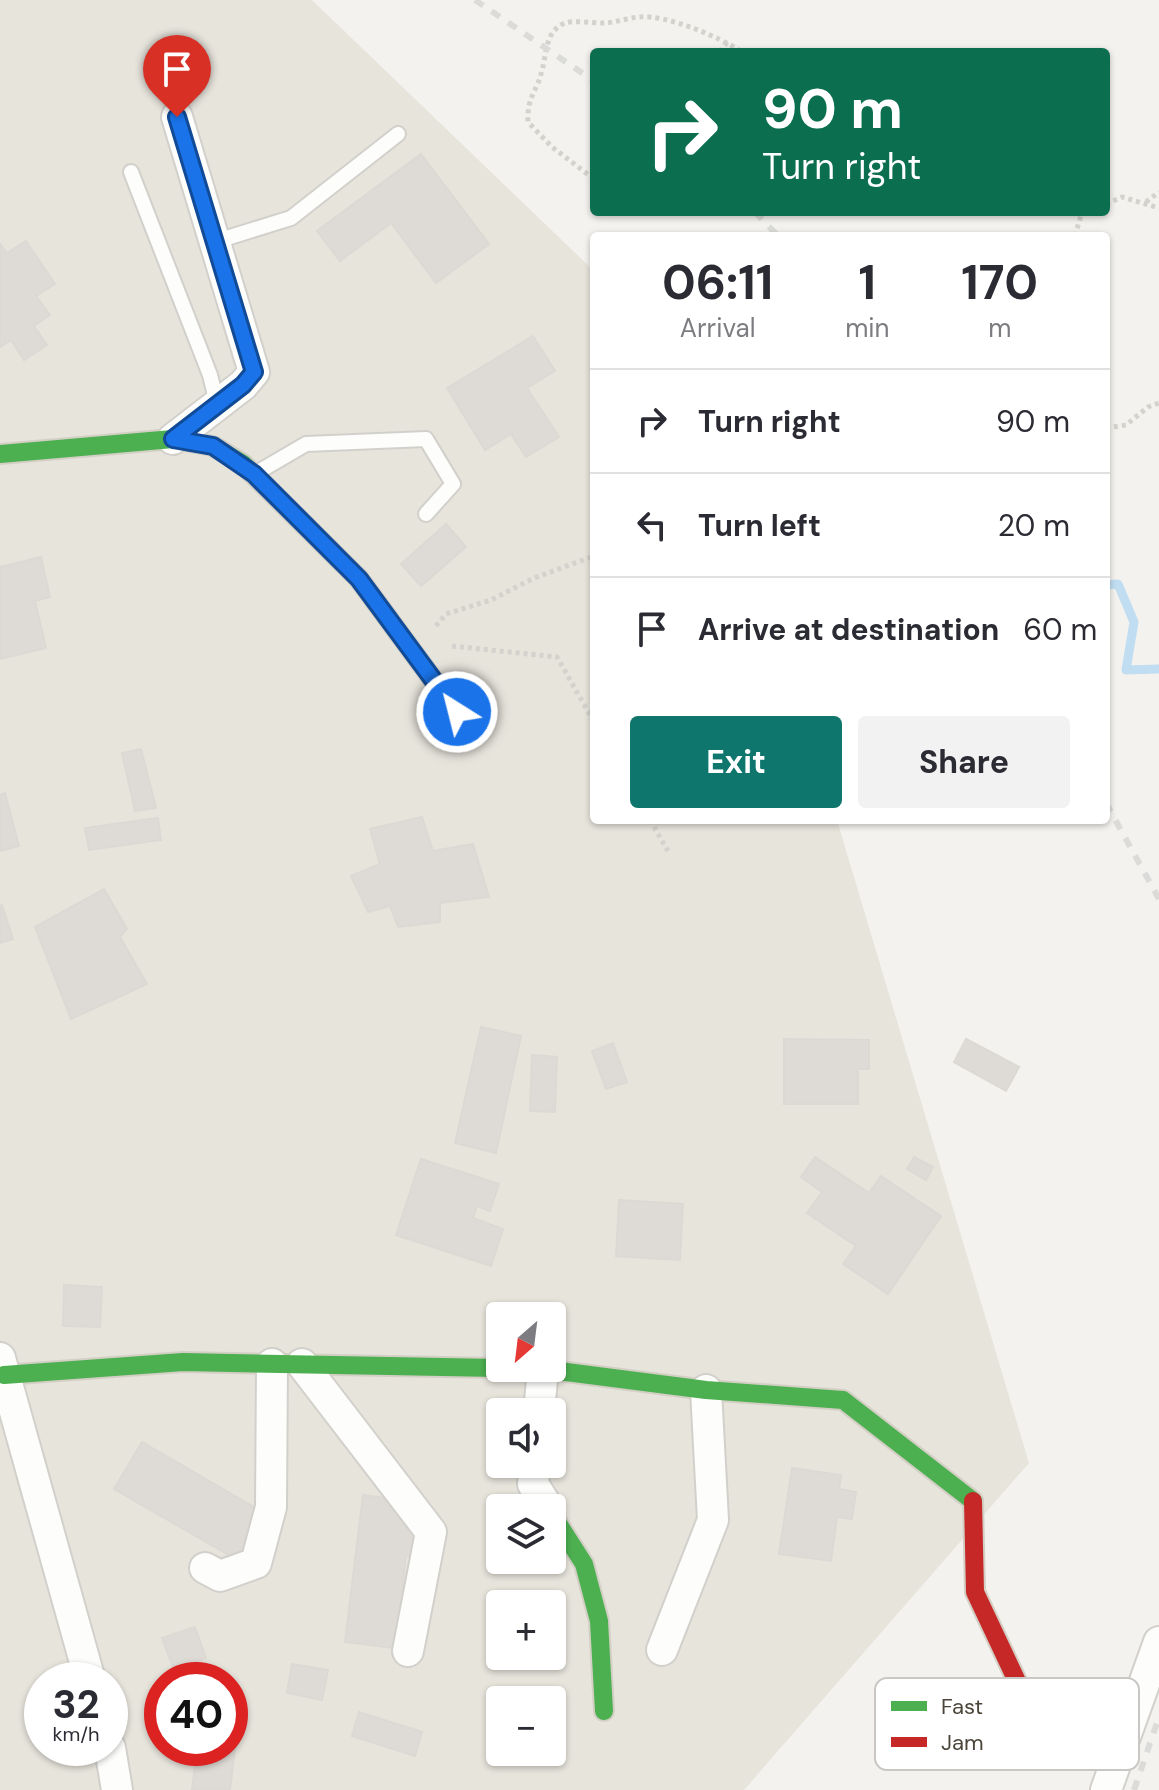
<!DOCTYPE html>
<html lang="en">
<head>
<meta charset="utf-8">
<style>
  :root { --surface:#fff; --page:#f2f2f3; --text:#2b2b33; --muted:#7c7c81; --line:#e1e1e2; --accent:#0f766e }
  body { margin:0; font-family:"DM Sans",sans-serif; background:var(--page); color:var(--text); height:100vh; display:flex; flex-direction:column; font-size:30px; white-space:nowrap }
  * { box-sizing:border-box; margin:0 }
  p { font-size:26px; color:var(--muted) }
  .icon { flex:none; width:44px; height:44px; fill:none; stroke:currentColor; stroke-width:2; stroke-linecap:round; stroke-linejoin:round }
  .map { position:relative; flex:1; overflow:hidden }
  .side { position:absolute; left:590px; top:232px; width:520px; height:592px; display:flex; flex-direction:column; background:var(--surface); border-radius:8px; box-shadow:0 2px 6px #0004 }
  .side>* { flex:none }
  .banner { position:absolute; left:590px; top:48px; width:520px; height:168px; border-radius:8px; box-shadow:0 2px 6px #0004; background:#0b6e4f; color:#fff; overflow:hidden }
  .needle { width:52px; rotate:208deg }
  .controls { position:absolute; left:486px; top:1302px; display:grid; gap:16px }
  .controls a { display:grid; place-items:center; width:80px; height:80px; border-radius:8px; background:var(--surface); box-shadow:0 2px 6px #0004; font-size:40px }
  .speed { position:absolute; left:24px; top:1662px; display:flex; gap:16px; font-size:40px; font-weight:700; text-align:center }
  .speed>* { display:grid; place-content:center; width:104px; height:104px; border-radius:50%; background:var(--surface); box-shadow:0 2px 6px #0004; line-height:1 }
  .speed small { font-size:20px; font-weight:400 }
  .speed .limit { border:12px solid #d22; background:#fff; color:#111 }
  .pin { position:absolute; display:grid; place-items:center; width:68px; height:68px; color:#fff; margin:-82px -34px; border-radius:50% 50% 50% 0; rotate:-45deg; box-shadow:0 0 8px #0007 }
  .pin .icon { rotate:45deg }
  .me { position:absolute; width:88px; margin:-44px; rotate:324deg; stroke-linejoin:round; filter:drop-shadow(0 0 6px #0008) }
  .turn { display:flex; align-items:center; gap:28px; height:168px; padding:0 40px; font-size:36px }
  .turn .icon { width:104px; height:104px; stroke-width:2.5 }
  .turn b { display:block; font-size:56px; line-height:68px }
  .eta { display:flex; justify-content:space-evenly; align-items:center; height:136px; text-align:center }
  .eta b { font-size:48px; font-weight:700; line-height:56px }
  .primary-button { display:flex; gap:16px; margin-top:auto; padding:16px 40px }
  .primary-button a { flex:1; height:92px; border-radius:8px; background:var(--accent); color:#fff; font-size:32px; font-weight:700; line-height:92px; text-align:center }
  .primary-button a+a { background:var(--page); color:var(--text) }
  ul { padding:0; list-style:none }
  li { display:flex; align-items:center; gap:24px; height:104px; padding:0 40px; border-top:2px solid var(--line) }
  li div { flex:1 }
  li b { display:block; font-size:30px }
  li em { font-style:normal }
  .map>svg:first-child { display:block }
  .residential { fill:#e7e4dc; fill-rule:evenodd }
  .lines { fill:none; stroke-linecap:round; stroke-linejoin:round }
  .stream { stroke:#c0ddf1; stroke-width:9 }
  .building { fill:#dedbd6; stroke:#dcd9d4; stroke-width:2 }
  .lane-casing { stroke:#d2d0cb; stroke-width:18 }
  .street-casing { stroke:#d2d0cb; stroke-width:34 }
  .fast-casing { stroke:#d3cfc5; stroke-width:22 }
  .jam-casing { stroke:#d3cfc5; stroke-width:22 }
  .path { stroke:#d3d2cc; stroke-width:5; stroke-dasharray:4 4; stroke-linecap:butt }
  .lane { stroke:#fdfdfc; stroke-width:14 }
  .street { stroke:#fdfdfc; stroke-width:30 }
  .fast { stroke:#4caf50; stroke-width:18 }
  .jam { stroke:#c62828; stroke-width:18 }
  .rail { stroke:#dbdbda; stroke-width:6; stroke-dasharray:10 10; stroke-linecap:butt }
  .route-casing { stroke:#114b97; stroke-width:20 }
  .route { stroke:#1a73e8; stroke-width:14 }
  .key { fill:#fff; stroke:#c9c7c4; stroke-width:2 }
  .key-label { font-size:22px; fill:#4b4439 }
</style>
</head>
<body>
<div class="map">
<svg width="1159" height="1790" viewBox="0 0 1159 1790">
  <rect width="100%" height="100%" fill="#f4f2ee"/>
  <path class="residential" d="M0,0H312L594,271V820H837L1029,1463L744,1790H0ZM500,1316H552V1368H500ZM500,1412H552V1464H500ZM500,1508H552V1560H500ZM500,1604H552V1656H500ZM42,1680H110V1748H42ZM162,1680H230V1748H162ZM500,1700H552V1752H500Z"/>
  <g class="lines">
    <path class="stream" d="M1106,585L1118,584L1134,622L1126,670L1159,669"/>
  </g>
  <g class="building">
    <path d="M421,154L489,244L436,283L391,223L340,261L317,231Z"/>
    <path d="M26,241L55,284L36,296L50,315L34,326L47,345L24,360L11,340L0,347V244L7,253Z"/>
    <path d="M533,336L555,371L527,388L559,437L526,457L511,434L485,450L447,388Z"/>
    <path d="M446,524L466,547L421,586L401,564Z"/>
    <path d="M41,557L50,597L35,601L46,648L0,659V567Z"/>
    <path d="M141,749L156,808L135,811L122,753Z"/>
    <path d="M5,793L19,846L0,851V795Z"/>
    <path d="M422,817L433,851L473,844L489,897L440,903V922L398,927L390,906L368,912L351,876L380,864L370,829Z"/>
    <path d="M158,818L161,840L89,850L85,828Z"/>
    <path d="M104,889L127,929L120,937L147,984L71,1019L35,927Z"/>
    <path d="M2,905L13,939L0,943V906Z"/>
    <path d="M481,1027L521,1036L496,1153L455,1143Z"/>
    <path d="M784,1039L869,1040V1069H858V1104H784Z"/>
    <path d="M966,1039L1019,1067L1006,1091L954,1062Z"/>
    <path d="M613,1043L627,1082L606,1089L592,1051Z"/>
    <path d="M532,1055L557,1057L555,1112L530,1111Z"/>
    <path d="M815,1157L869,1193L881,1176L941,1216L888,1294L843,1264L856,1246L807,1213L822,1192L801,1177Z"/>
    <path d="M914,1157L933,1167L926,1180L907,1169Z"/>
    <path d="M421,1159L499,1184L490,1211L477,1206L473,1218L503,1229L491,1266L396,1235Z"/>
    <path d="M619,1200L683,1204L680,1260L616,1256Z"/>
    <path d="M64,1285L102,1287L100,1327L63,1326Z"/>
    <path d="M142,1442L273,1518L246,1565L114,1489Z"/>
    <path d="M792,1468L841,1475L839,1489L856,1492L852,1519L837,1517L831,1561L779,1554Z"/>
    <path d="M363,1495L421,1503L415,1557L406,1555L402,1592L408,1593L401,1649L345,1642Z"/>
    <path d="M195,1627L206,1658L174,1670L162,1638Z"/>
    <path d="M292,1664L328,1670L322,1700L287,1693Z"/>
    <path d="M359,1712L422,1732L415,1756L352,1736Z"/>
    <path d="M230,1739L236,1740L230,1790H192L197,1748H230Z"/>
  </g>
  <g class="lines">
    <defs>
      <g id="lane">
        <path d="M131,172L210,375L217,403"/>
        <path d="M217,241L291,218L398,134"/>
        <path d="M258,472L306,444L426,439L453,484L426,514"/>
      </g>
      <g id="street">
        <path d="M173,439L243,385L254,372L177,117"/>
        <path d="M0,1358L90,1680"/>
        <path d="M302,1364L431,1532L408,1651"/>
        <path d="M539,1412L543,1369"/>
        <path d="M535,1464L533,1484L548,1508"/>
        <path d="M205,1568L220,1576L256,1563L271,1507L272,1364"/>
        <path d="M662,1650L713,1520L706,1390"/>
        <path d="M110,1748L117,1790"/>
        <path d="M1106,1790L1159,1642"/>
      </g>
      <g id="fast">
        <path d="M0,454L173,439L213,446L243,464L359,579L457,712"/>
        <path d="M4,1375L183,1362L543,1369L706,1390L843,1400L973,1501"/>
        <path d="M552,1514L584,1564L599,1621L604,1711"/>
      </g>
      <path id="jam" d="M973,1501L975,1592L1030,1709L1120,1750"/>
    </defs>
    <use href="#lane" class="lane-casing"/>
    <use href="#street" class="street-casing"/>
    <use href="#fast" class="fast-casing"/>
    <use href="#jam" class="jam-casing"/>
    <g class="path">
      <path d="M720,52L727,42"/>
      <path d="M594,179L552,147L528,122C527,95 537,93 542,70C547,53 545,31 565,23C575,20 592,23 602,23C615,23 626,18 639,17C665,14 720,37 742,52"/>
      <path d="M1146,202L1159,192"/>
      <path d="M1106,204L1122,197L1159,208"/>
      <path d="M1071,212L1080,213"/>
      <path d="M1075,236L1082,212"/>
      <path d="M1106,428L1126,425L1148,407L1159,403"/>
      <path d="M436,626L446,614L491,600L534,578L594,556"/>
      <path d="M452,646L557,657L594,722"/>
      <path d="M650,820L668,851"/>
    </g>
    <use href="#lane" class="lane"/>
    <use href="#street" class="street"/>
    <use href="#fast" class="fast"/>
    <use href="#jam" class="jam"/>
    <g class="rail">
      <path d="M475,0L594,81"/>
      <path d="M755,212L778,236"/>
      <path d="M1106,803L1159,899"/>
      <path d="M1134,1790L1159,1717"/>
    </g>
  </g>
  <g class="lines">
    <defs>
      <path id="route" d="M177,117L254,372L243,385L173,439L213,446L254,474L359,579L457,712"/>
    </defs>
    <use href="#route" class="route-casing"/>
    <use href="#route" class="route"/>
  </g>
  <rect x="875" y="1678" width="264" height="92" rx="12" class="key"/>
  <rect x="891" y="1701" width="36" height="10" fill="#4caf50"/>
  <rect x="891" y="1737" width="36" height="10" fill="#c62828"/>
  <g class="key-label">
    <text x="941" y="1714">Fast</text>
    <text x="941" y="1750">Jam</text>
  </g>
</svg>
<div class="controls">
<a><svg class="needle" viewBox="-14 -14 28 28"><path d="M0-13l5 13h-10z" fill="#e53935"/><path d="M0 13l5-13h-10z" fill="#7c7c81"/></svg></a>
<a><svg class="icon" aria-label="sound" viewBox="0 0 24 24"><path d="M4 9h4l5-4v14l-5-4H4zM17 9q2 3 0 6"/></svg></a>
<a><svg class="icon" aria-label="layers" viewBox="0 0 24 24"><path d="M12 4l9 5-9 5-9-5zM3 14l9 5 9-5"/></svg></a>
<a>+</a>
<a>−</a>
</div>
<div class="speed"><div>32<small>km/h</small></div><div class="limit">40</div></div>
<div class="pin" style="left:177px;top:117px;background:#d93025"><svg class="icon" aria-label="arrive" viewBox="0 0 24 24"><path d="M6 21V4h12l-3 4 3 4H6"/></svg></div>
<svg class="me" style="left:457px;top:712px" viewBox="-20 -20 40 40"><circle r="17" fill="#1a73e8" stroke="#fff" stroke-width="3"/><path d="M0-11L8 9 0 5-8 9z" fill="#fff"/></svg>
<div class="banner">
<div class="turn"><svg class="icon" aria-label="right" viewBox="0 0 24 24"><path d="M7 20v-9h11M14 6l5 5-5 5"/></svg><div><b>90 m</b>Turn right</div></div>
</div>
<section class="side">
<div class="eta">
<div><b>06:11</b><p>Arrival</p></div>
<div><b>1</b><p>min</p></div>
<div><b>170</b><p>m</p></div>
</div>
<ul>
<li><svg class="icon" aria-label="right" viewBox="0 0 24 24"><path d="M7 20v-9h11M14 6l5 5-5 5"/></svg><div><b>Turn right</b></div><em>90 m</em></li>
<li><svg class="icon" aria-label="left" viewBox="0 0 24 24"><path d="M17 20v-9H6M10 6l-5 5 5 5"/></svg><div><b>Turn left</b></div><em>20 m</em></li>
<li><svg class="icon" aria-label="arrive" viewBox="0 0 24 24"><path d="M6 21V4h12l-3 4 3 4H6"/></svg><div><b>Arrive at destination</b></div><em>60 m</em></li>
</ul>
<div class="primary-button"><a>Exit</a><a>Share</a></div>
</section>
</div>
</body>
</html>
